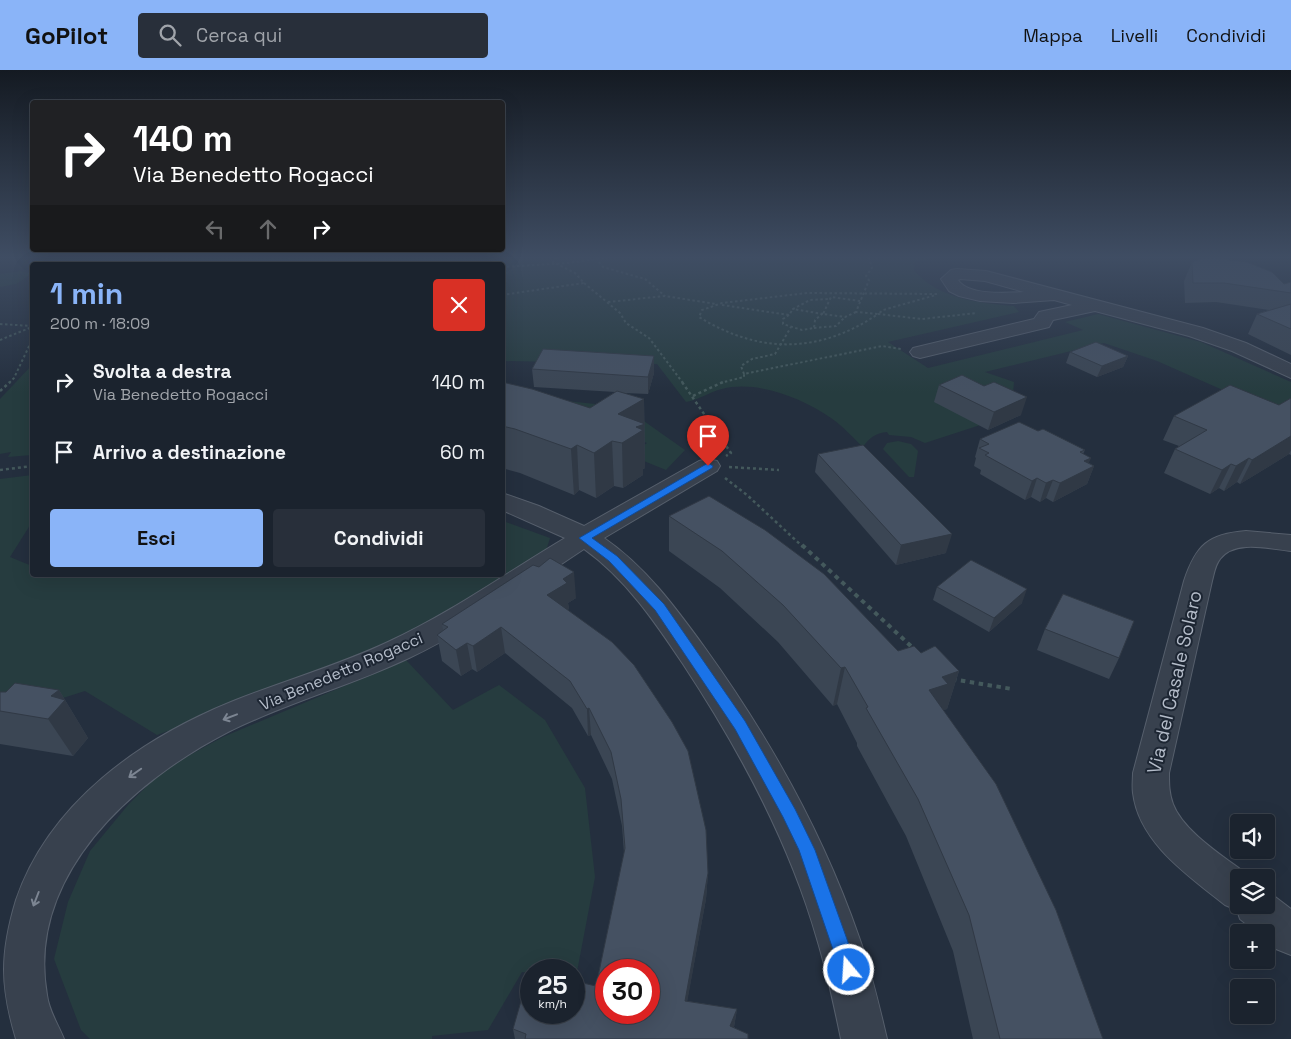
<!DOCTYPE html>
<html lang="it">
<head>
<meta charset="utf-8">
<style>
  :root { --surface:#1b232e; --page:#282f3a; --text:#f1f3f6; --muted:#a0a4aa; --line:#39404a; --accent:#8ab4f8 }
  body { margin:0; font-family:"Space Grotesk",sans-serif; background:var(--page); color:var(--text); height:100vh; display:flex; flex-direction:column; font-size:19px; white-space:nowrap }
  * { box-sizing:border-box; margin:0 }
  p { font-size:16px; color:var(--muted) }
  .icon { flex:none; width:28px; height:28px; fill:none; stroke:currentColor; stroke-width:2; stroke-linecap:round; stroke-linejoin:round }
  .map { position:relative; flex:1; overflow:hidden }
  .side { position:absolute; left:30px; top:192px; width:475px; height:315px; display:flex; flex-direction:column; background:var(--surface); border-radius:5px; box-shadow:0 5px 20px #0002,0 0 0 1px var(--line) }
  .side>* { flex:none }
  .top-card { position:absolute; left:30px; top:30px; width:475px; height:152px; border-radius:5px; box-shadow:0 5px 20px #0002,0 0 0 1px var(--line); background:#202124; color:#fff; overflow:hidden }
  .fabs { position:absolute; left:1230px; top:744px; display:grid; gap:10px }
  .fabs a { display:grid; place-items:center; width:45px; height:45px; border-radius:5px; background:var(--surface); box-shadow:0 5px 20px #0002,0 0 0 1px var(--line); font-size:25px }
  .speed { position:absolute; left:520px; top:889px; display:flex; gap:10px; font-size:25px; font-weight:700; text-align:center }
  .speed>* { display:grid; place-content:center; width:65px; height:65px; border-radius:50%; background:var(--surface); box-shadow:0 5px 20px #0002,0 0 0 1px var(--line); line-height:1 }
  .speed small { font-size:12px; font-weight:400 }
  .speed .limit { border:8px solid #d22; background:#fff; color:#111 }
  .pin { position:absolute; display:grid; place-items:center; width:42px; height:42px; color:#fff; margin:-51px -21px; border-radius:50% 50% 50% 0; rotate:-45deg; box-shadow:0 0 5px #0007 }
  .pin .icon { rotate:45deg }
  .me { position:absolute; width:55px; margin:-28px; rotate:342deg; stroke-linejoin:round; filter:drop-shadow(0 0 4px #0008) }
  .turn { display:flex; align-items:center; gap:18px; height:105px; padding:0 20px; font-size:22px }
  .turn .icon { width:65px; height:65px; stroke-width:2.5 }
  .turn b { display:block; font-size:35px; line-height:42px }
  .lanes { display:flex; align-items:center; height:48px; padding:0 20px; background:#0003; justify-content:center; gap:25px; direction:ltr }
  .lanes .off { opacity:.35 }
  .round { display:grid; place-items:center; flex:none; width:52px; height:52px; border-radius:5px; background:var(--page) }
  .summary { display:flex; align-items:center; justify-content:space-between; height:85px; padding:0 20px }
  h1 { font-size:30px; font-weight:800; line-height:38px; color:var(--accent) }
  .primary-button { display:flex; gap:10px; margin-top:auto; padding:10px 20px }
  .primary-button a { flex:1; height:58px; border-radius:5px; background:var(--accent); color:#111; font-size:20px; font-weight:800; line-height:58px; text-align:center }
  .primary-button a+a { background:var(--page); color:var(--text) }
  ul { padding:0; list-style:none }
  li { display:flex; align-items:center; gap:15px; height:70px; padding:0 20px }
  li div { flex:1 }
  li b { display:block; font-size:19px }
  li em { font-style:normal }
  header { display:flex; align-items:center; gap:30px; box-sizing:border-box; height:70px; padding:0 25px; background:var(--accent); color:#111 }
  header strong { font-size:24px }
  nav { display:flex; gap:28px; margin-inline-start:auto; font-size:18px }
  .search { width:350px; height:45px; background:var(--page); display:flex; align-items:center; gap:12px; box-sizing:border-box; padding:0 18px; border-radius:5px; color:var(--muted); font-size:19px }
  .map>svg:first-child { display:block }
  .green { fill:#263c3f }
  .lines { fill:none; stroke-linecap:round; stroke-linejoin:round }
  .minor-casing { stroke:#565f6c; stroke-width:2 }
  .path-far2 { stroke:#44595c; stroke-width:2; stroke-dasharray:2.5 2.5; stroke-linecap:butt }
  .path-far1 { stroke:#44595c; stroke-width:2.5; stroke-dasharray:3 3; stroke-linecap:butt }
  .path { stroke:#44595c; stroke-width:4; stroke-dasharray:4.5 4.5; stroke-linecap:butt }
  .minor { fill:#38414e; fill-rule:evenodd }
  .wall { fill:#3b4654 }
  .shaded-wall { fill:#303945 }
  .building { fill:#455162; stroke:#303945; fill-rule:evenodd }
  .oneway { stroke:#7c8592 }
  .route { fill:#1a73e8; stroke:#114b97 }
  .labels { text-anchor:middle; stroke-width:4; stroke-linejoin:round; paint-order:stroke }
  .street-label { font-size:16px; fill:#b4bcc9; stroke:#1d2633 }
  .near-street-label { font-size:19px; fill:#b4bcc9; stroke:#1d2633 }
</style>
</head>
<body>
<header>
<strong>GoPilot</strong>
<div class="search"><svg class="icon" aria-label="search" viewBox="0 0 24 24"><circle cx="10" cy="10" r="6"/><path d="M15 15l6 6"/></svg>Cerca qui</div>
<nav><a>Mappa</a><a>Livelli</a><a>Condividi</a></nav>
</header>
<div class="map">
<svg width="1291" height="969" viewBox="0 0 1291 969">
  <rect width="100%" height="100%" fill="#242f3e"/>
  <g class="green">
    <path d="M157,187H939L915,192L914,200C938,229 979,233 1014,236L1019,242L888,272L928,298L1083,260L1065,252L1098,244L1201,272L1291,312V350L1157,291L1104,273L985,302L1014,312L1011,345L925,373L911,367L889,365L887,362C876,363 869,368 863,377C853,368 843,356 831,348C802,328 757,310 722,319C709,322 699,330 686,332L657,294L503,291L502,195H152Z"/>
    <path d="M21,201L31,204L16,214L0,217V204Z"/>
    <path d="M32,295V385L8,387L11,382L0,384V329Z"/>
    <path d="M502,317L538,328L624,337L685,380L666,400L629,385L647,373Z"/>
    <path d="M898,371L911,374L918,381L914,407H909L883,379L887,373Z"/>
    <path d="M32,405V452L10,487L32,496V505H502L503,451L550,468L545,484L416,562L258,628L157,665L85,621L0,648V409Z"/>
    <path d="M406,590L453,640L499,615L545,650L585,718L595,807L576,907H574V900H531V903L522,902L488,960L432,966V969H90L81,960L54,889L68,832L90,781L128,735L164,699L223,667Z"/>
  </g>
  <g class="lines">
    <defs>
      <g id="minor">
        <path d="M957,199L986,201L1203,258L1246,273L1291,294V308L1232,281L1189,266L1095,241L1053,250L1049,257L920,288L913,286L910,282L913,278L1034,249L1039,242L1072,235L1054,230L1013,233L980,231L959,226L949,221L941,209L951,200ZM960,209L985,211L1024,222C1007,223 969,226 958,210Z"/>
        <path d="M708,389L717,391L720,396L717,401L604,468C645,496 676,538 705,578C769,667 823,763 859,867C871,900 879,935 887,969H841C834,935 827,902 817,869C789,771 739,679 683,594C655,552 626,509 584,479C526,517 471,559 409,588C350,616 286,633 228,662C133,711 26,805 47,925C49,941 58,954 64,969H16C0,916 0,883 16,830C49,733 140,669 231,632C283,611 337,596 388,572C451,543 506,503 565,468L502,440V423L539,436L584,456L699,391Z"/>
        <path d="M1246,461L1291,465V481C1270,479 1235,469 1220,489C1215,495 1214,504 1212,511L1169,703C1169,714 1169,723 1173,734C1184,763 1228,789 1252,808H1239V835H1266V820L1291,839V885L1276,879L1266,871V862H1256L1240,849L1237,840L1225,835C1189,806 1139,773 1133,723C1132,716 1133,709 1133,703L1184,511C1196,475 1208,464 1246,461Z"/>
      </g>
    </defs>
    <use href="#minor" class="minor-casing"/>
    <g class="path-far2">
      <path d="M869,187L872,198L866,206L869,210L856,242L878,244L883,240L936,225"/>
      <path d="M596,188L603,197L645,209L665,226"/>
      <path d="M143,195L146,187"/>
      <path d="M163,195L168,187"/>
      <path d="M280,195L292,187"/>
      <path d="M310,195L338,187"/>
      <path d="M502,197L568,193L610,187"/>
      <path d="M584,213L620,243L626,253L649,268L683,313"/>
      <path d="M937,224L807,223L722,233L702,240L699,247C759,284 819,284 878,244L922,249L977,243"/>
      <path d="M502,225L584,213L575,203L553,192L557,187"/>
      <path d="M608,232L665,226L716,234"/>
      <path d="M722,235L789,245L793,239"/>
      <path d="M856,242L845,247L823,244L831,227L860,231"/>
      <path d="M823,244L793,239L810,230L829,229"/>
      <path d="M789,245L783,249V254L802,260L814,258L815,250L822,244"/>
      <path d="M0,254L32,256"/>
      <path d="M814,258L836,256L845,247"/>
      <path d="M0,270L32,257"/>
      <path d="M744,304L741,296L752,289L775,284L791,257"/>
      <path d="M9,313L14,308L32,270"/>
      <path d="M720,313L744,307V304L882,276L901,279"/>
    </g>
    <g class="path-far1">
      <path d="M682,312L731,383L726,386"/>
      <path d="M0,321L10,312"/>
      <path d="M693,326L723,312"/>
      <path d="M729,397L779,400"/>
      <path d="M0,400L32,396"/>
      <path d="M725,408L747,425L803,477"/>
    </g>
    <g class="path">
      <path d="M802,475L913,578"/>
      <path d="M952,609L1012,619"/>
    </g>
    <use href="#minor" class="minor"/>
  </g>
  <g class="wall">
    <path d="M1192,192L1284,214L1291,212V285L1248,264L1257,244L1269,240L1216,232L1185,233L1184,211Z"/>
    <path d="M1070,282L1128,286L1123,297L1097,307L1066,293Z"/>
    <path d="M654,286V303L648,324L624,323L644,329L645,398L643,399V405L623,418L614,416L596,428L579,420L574,425L520,403L502,398V312L590,338L615,322L534,317L532,299Z"/>
    <path d="M939,315L1021,345L988,360L934,332Z"/>
    <path d="M1291,328V385L1289,384L1240,414L1237,412L1224,421L1219,418L1210,424L1164,403L1175,379L1179,376L1163,370L1174,346L1279,335Z"/>
    <path d="M980,369L1085,380L1083,384L1089,393L1094,396L1087,414L1053,432L1046,428L1040,432L1031,427L1025,430L980,404L981,400L974,396L976,388L975,387Z"/>
    <path d="M818,384L946,483L896,495L815,402Z"/>
    <path d="M669,446L898,581L921,583L959,601L947,639L943,640L1103,969H973L953,881L906,766L857,676V673L837,634L833,636L778,572L720,518L669,481Z"/>
    <path d="M539,497L576,528L568,533L569,539L567,540L708,803L706,829L687,931L737,939L734,957L748,969H515L513,959L531,942L596,916L624,783L622,756L612,709L591,665L588,666L572,638L505,583L477,602L472,599L461,606L442,591L437,565L443,560L442,554Z"/>
    <path d="M937,517L1022,533L989,562L933,530Z"/>
    <path d="M1045,559L1119,588L1109,609L1037,580Z"/>
    <path d="M59,620L88,668L73,686L0,674V622H6Z"/>
  </g>
  <g class="shaded-wall">
    <path d="M654,286V303L648,324V307Z"/>
    <path d="M1128,286L1123,297L1097,307L1102,296Z"/>
    <path d="M1027,327L1021,345L988,360L994,342Z"/>
    <path d="M644,329L645,398L643,399V405L623,418L622,373L618,344Z"/>
    <path d="M1291,366V380L1289,384L1240,414L1252,390Z"/>
    <path d="M612,371L614,416L596,428L594,383Z"/>
    <path d="M577,375L579,420L574,425L571,379Z"/>
    <path d="M1091,388L1086,400L1094,396L1087,414L1053,432L1060,413L1084,391Z"/>
    <path d="M1249,388L1237,412L1224,421L1236,396Z"/>
    <path d="M1231,394L1219,418L1210,424L1222,400Z"/>
    <path d="M1037,408L1031,427L1025,430L1032,411Z"/>
    <path d="M1053,410L1046,428L1040,432L1046,413Z"/>
    <path d="M952,464L946,483L896,495L901,475Z"/>
    <path d="M574,502L576,528L568,533L569,539L549,551L547,525L563,509Z"/>
    <path d="M1027,519L1022,533L989,562L994,548Z"/>
    <path d="M501,557L505,583L477,602L473,576Z"/>
    <path d="M467,573L472,599L461,606L456,580Z"/>
    <path d="M845,597L837,634L833,636L841,598Z"/>
    <path d="M959,601L947,639L939,642L929,620L942,607Z"/>
    <path d="M59,620L88,668L73,686L48,649L51,626Z"/>
    <path d="M589,638L591,665L588,666L587,639Z"/>
    <path d="M708,803L706,829L683,955L685,931Z"/>
    <path d="M737,939L733,963L730,956Z"/>
  </g>
  <g class="building">
    <path d="M1215,188L1247,192L1272,202L1284,214L1291,212V223L1224,213H1193L1192,192L1199,189Z"/>
    <path d="M1291,234V259L1257,244Z"/>
    <path d="M1096,272L1128,286L1102,296L1070,282Z"/>
    <path d="M543,279L654,286L648,307L532,299Z"/>
    <path d="M962,305L984,316L994,312L1027,327L994,342L939,315Z"/>
    <path d="M502,312L532,319L590,338L617,321L644,329L618,344L645,354L636,357L643,360L622,373L612,371L594,383L577,375L571,379L515,359L502,356Z"/>
    <path d="M1230,315L1279,335L1291,328V366L1252,390L1249,388L1236,396L1231,394L1222,400L1175,379L1207,360L1174,346Z"/>
    <path d="M1019,352L1038,361L1043,359L1085,380L1080,382L1091,388L1084,391L1094,396L1060,413L1053,410L1046,413L1037,408L1032,411L985,385L989,383L979,378L989,374L980,369Z"/>
    <path d="M863,375L952,464L901,475L818,384Z"/>
    <path d="M709,426L765,460L824,504L898,581L914,576L921,583L935,576L959,601L942,607L948,614L929,620L996,714L1056,840L1103,969H1000L969,845L918,729L866,638L868,637L845,597L841,598L783,535L722,481L669,446Z"/>
    <path d="M550,488L574,502L563,509L567,513L547,525L612,572L634,595L672,652L688,681L706,760L708,803L685,931L737,939L730,956L748,964V969H525L526,964L513,959L527,910L531,911V942H574V911L596,916L625,778L621,729L611,682L589,638L587,639L570,611L501,557L473,576L467,573L456,580L437,565L448,557L442,554L533,495L539,497ZM606,900H649V942H606Z"/>
    <path d="M971,490L1027,519L994,548L937,517Z"/>
    <path d="M1063,524L1134,551L1119,588L1045,559Z"/>
    <path d="M15,613L59,620L51,626L65,630L48,649L0,641V622H6Z"/>
  </g>
  <defs><path id="oneway-shaft" d="M-6 0H5M1.5-3L5.5 0L1.5 3" fill="none" stroke-width="1.6" stroke-linecap="round" stroke-linejoin="round" transform="scale(1.25)"/></defs>
  <g class="oneway">
    <use href="#oneway-shaft" transform="translate(230 647) rotate(159)"/>
    <use href="#oneway-shaft" transform="translate(135 703) rotate(145)"/>
    <use href="#oneway-shaft" transform="translate(36 829) rotate(111)"/>
  </g>
  <linearGradient id="sky" x2="0" y2="1"><stop stop-color="#141a22"/><stop offset="0.58" stop-color="#3f4d63"/><stop offset="1" stop-color="#3f4d63" stop-opacity="0"/></linearGradient>
  <rect width="1291" height="323" fill="url(#sky)"/>
  <path class="route" d="M708,393L713,396L712,398L592,468L617,486L664,534L745,651L795,739L815,780L858,900L855,907L849,909L843,907L840,900L799,780L783,747L735,659L655,540L609,491L579,468Z"/>
  <g class="labels">
    <g class="street-label">
      <text transform="translate(341 601) rotate(-23)" y="6">Via Benedetto Rogacci</text>
    </g>
    <g class="near-street-label">
      <text transform="translate(1174 612) rotate(-77)" y="7">Via del Casale Solaro</text>
    </g>
  </g>
</svg>
<div class="fabs">
<a><svg class="icon" aria-label="sound" viewBox="0 0 24 24"><path d="M4 9h4l5-4v14l-5-4H4zM17 9q2 3 0 6"/></svg></a>
<a><svg class="icon" aria-label="layers" viewBox="0 0 24 24"><path d="M12 4l9 5-9 5-9-5zM3 14l9 5 9-5"/></svg></a>
<a>+</a>
<a>−</a>
</div>
<div class="speed"><div>25<small>km/h</small></div><div class="limit">30</div></div>
<div class="pin" style="left:708px;top:396px;background:#d93025"><svg class="icon" aria-label="arrive" viewBox="0 0 24 24"><path d="M6 21V4h12l-3 4 3 4H6"/></svg></div>
<svg class="me" style="left:849px;top:900px" viewBox="-20 -20 40 40"><circle r="17" fill="#1a73e8" stroke="#fff" stroke-width="3"/><path d="M0-11L8 9 0 5-8 9z" fill="#fff"/></svg>
<div class="top-card">
<div class="turn"><svg class="icon" aria-label="right" viewBox="0 0 24 24"><path d="M7 20v-9h11M14 6l5 5-5 5"/></svg><div><b>140 m</b>Via Benedetto Rogacci</div></div>
<div class="lanes"><svg class="icon off" aria-label="left" viewBox="0 0 24 24"><path d="M17 20v-9H6M10 6l-5 5 5 5"/></svg><svg class="icon off" aria-label="ahead" viewBox="0 0 24 24"><path d="M12 20V5M6 11l6-6 6 6"/></svg><svg class="icon" aria-label="right" viewBox="0 0 24 24"><path d="M7 20v-9h11M14 6l5 5-5 5"/></svg></div>
</div>
<section class="side">
<div class="summary"><div><h1>1 min</h1><p>200 m · 18:09</p></div><a class="round" style="background:#d93025;color:#fff"><svg class="icon" aria-label="close" viewBox="0 0 24 24"><path d="M6 6l12 12M18 6L6 18"/></svg></a></div>
<ul>
<li><svg class="icon" aria-label="right" viewBox="0 0 24 24"><path d="M7 20v-9h11M14 6l5 5-5 5"/></svg><div><b>Svolta a destra</b><p>Via Benedetto Rogacci</p></div><em>140 m</em></li>
<li><svg class="icon" aria-label="arrive" viewBox="0 0 24 24"><path d="M6 21V4h12l-3 4 3 4H6"/></svg><div><b>Arrivo a destinazione</b></div><em>60 m</em></li>
</ul>
<div class="primary-button"><a>Esci</a><a>Condividi</a></div>
</section>
</div>
</body>
</html>
